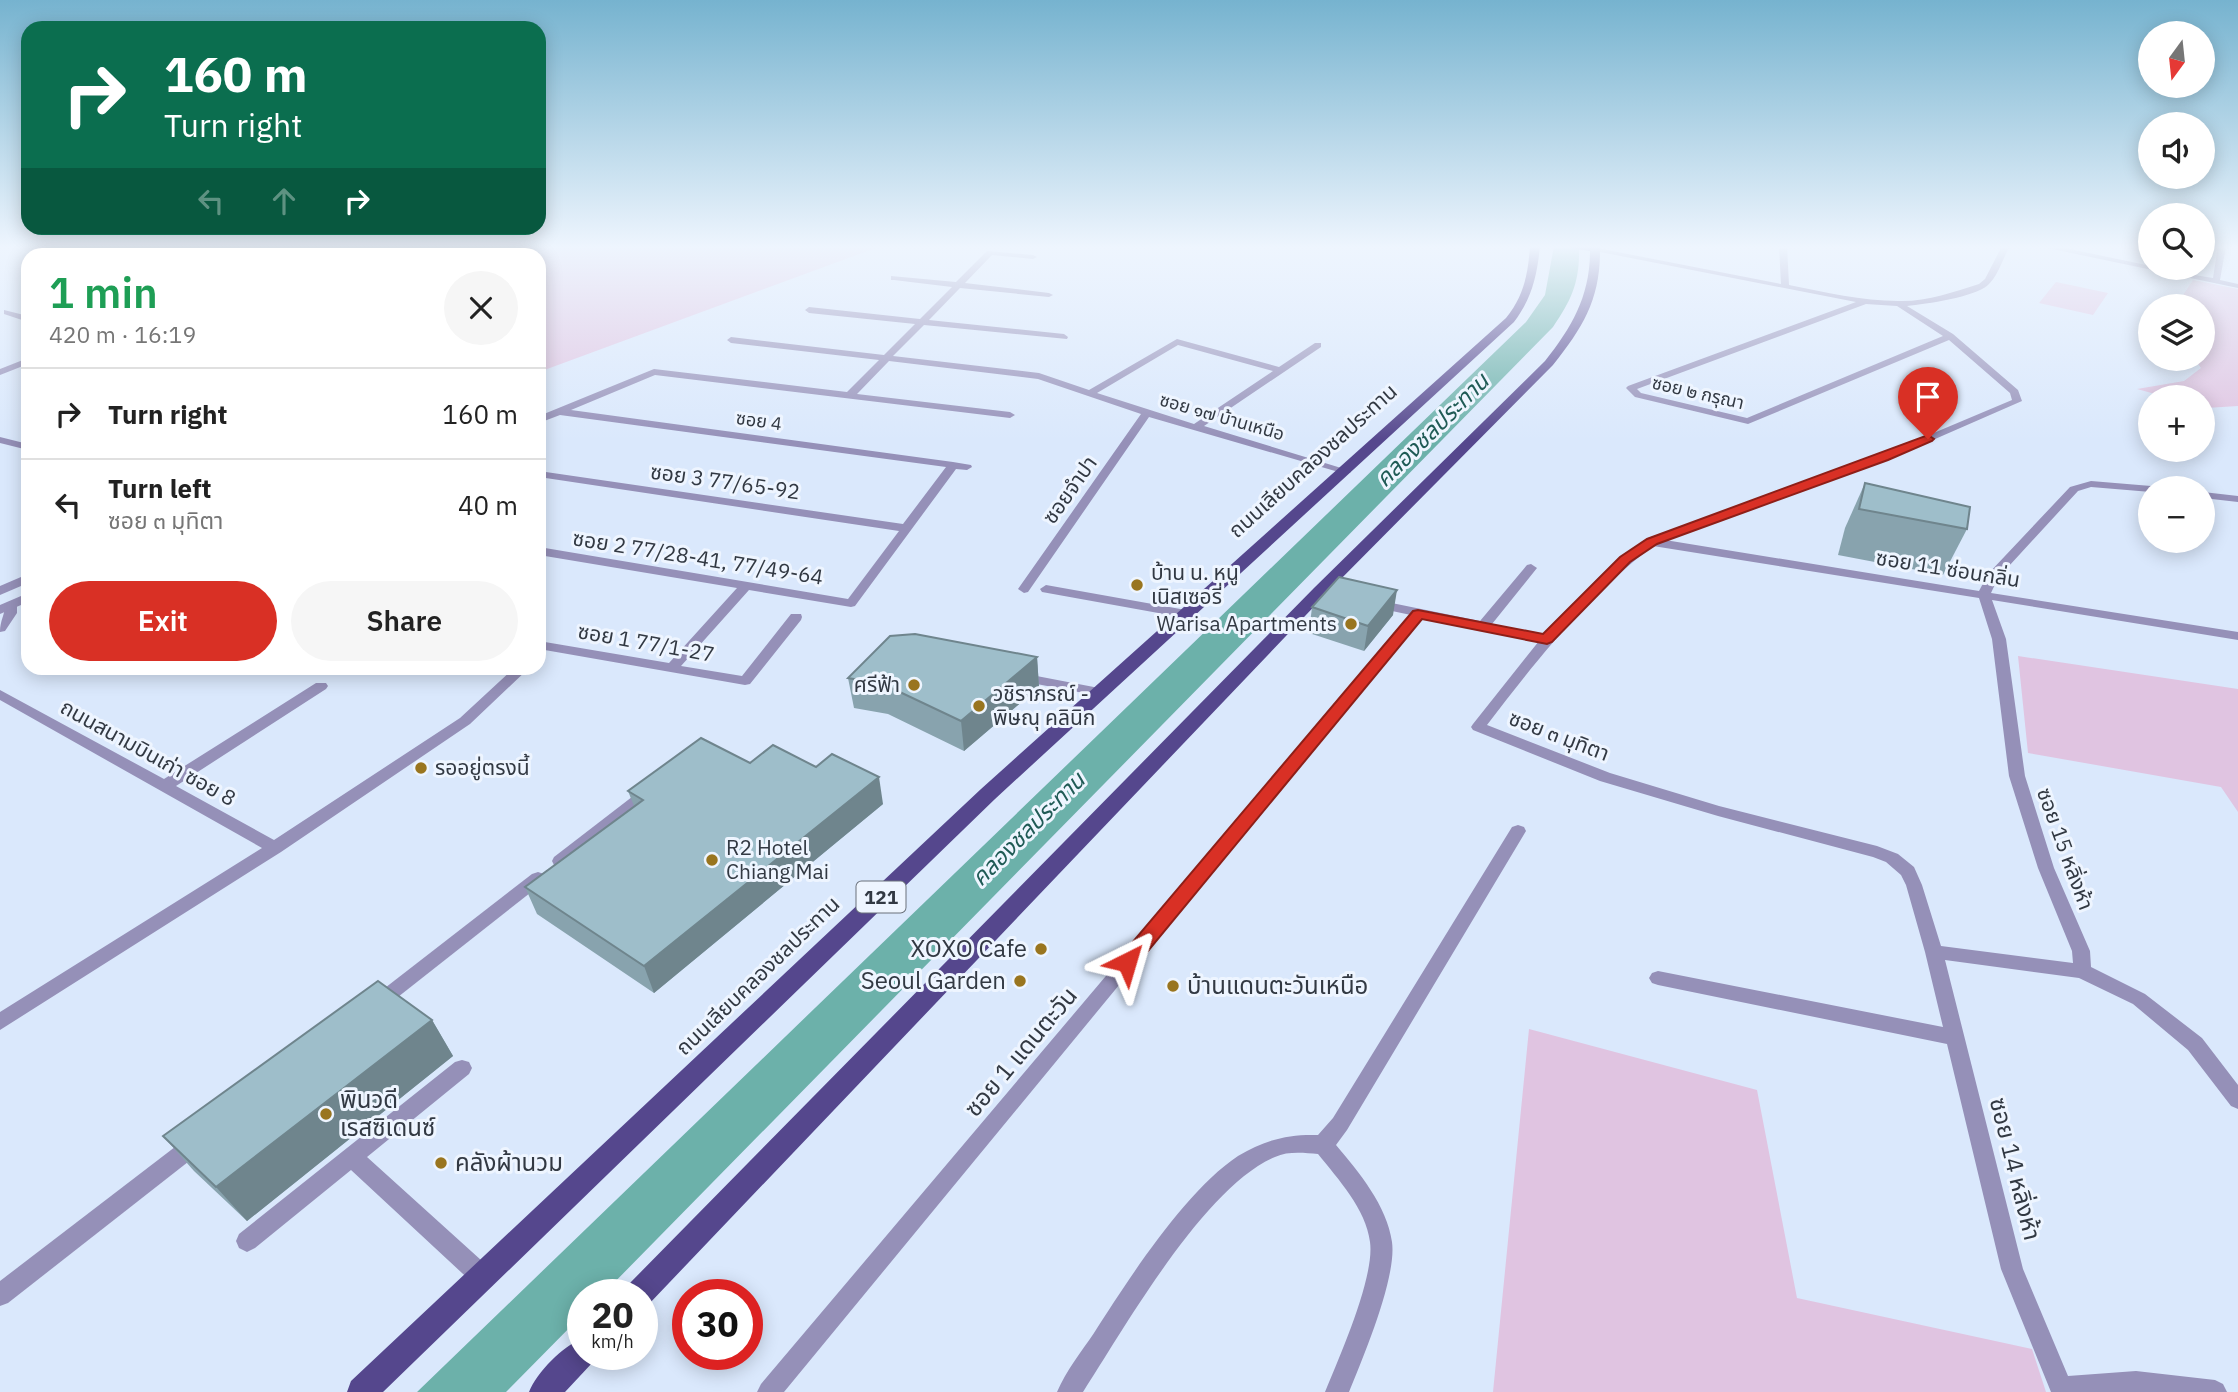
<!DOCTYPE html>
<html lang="en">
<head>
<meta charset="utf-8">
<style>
  :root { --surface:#fff; --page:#f6f6f6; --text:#222; --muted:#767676; --line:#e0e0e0; --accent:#d93025 }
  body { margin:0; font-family:"IBM Plex Sans","Noto Sans Thai",sans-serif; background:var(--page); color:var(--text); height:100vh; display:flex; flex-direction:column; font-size:26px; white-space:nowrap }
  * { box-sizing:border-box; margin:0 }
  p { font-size:23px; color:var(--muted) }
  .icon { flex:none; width:38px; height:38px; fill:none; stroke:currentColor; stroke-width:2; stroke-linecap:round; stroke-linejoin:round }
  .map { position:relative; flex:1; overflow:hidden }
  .drawer { position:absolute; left:21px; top:248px; width:525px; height:427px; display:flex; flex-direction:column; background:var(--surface); border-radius:21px; box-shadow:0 4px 18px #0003 }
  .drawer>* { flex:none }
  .top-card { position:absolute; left:21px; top:21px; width:525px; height:214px; border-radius:21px; box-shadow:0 4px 18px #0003; background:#0b6e4f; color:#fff; overflow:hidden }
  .needle { width:46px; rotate:195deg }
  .buttons { position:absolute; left:2138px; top:21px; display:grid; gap:14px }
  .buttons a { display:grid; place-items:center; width:77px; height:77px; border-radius:50%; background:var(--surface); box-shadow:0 4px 18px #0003; font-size:35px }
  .speed { position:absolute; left:567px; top:1279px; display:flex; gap:14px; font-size:35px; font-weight:700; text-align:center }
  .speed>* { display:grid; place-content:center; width:91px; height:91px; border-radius:50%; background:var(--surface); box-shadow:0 4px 18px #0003; line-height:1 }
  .speed small { font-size:18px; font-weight:400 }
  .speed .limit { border:10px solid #d22; background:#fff; color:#111 }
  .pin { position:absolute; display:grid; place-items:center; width:60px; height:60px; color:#fff; margin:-72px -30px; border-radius:50% 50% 50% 0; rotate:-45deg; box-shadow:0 0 7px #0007 }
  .pin .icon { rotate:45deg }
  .me { position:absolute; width:77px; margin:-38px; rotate:40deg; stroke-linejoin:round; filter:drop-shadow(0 0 5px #0008) }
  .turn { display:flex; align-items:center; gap:24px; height:147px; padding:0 28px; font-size:32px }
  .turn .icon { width:91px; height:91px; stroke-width:2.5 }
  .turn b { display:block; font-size:49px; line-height:60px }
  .lanes { display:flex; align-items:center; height:66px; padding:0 28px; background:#0003; justify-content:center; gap:35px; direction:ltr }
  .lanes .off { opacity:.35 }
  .round { display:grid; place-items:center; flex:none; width:74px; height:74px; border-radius:37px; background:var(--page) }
  .head { display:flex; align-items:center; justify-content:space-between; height:119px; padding:0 28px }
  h1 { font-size:42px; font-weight:600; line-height:52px; color:#1e9e55 }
  .button { display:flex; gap:14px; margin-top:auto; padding:14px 28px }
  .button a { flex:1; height:80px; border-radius:42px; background:var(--accent); color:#fff; font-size:28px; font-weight:600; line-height:80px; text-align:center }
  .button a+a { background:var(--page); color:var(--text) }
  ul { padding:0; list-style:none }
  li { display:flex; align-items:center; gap:21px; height:91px; padding:0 28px; border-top:2px solid var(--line) }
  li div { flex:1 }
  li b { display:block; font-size:26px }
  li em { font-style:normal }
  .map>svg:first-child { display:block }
  .green { fill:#e0c4e1 }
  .water { fill:#6cb1aa }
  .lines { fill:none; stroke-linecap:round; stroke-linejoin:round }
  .minor { fill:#9590b8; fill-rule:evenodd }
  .tertiary { fill:#9590b8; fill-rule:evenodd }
  .primary { fill:#55478d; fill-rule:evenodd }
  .wall { fill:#88a3ae }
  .shaded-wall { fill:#6f858d }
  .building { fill:#9ebeca; stroke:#6f858d; stroke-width:2 }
  .route { fill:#d93025; stroke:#8d1f18; stroke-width:2 }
  .poi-dot { fill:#99751f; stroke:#eef5ff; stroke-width:2.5 }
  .labels { text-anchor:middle; stroke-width:6; stroke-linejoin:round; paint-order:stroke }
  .far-street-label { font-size:18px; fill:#323943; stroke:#eef5ff }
  .shield { fill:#eef5ff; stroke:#6a717b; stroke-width:2 }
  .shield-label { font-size:19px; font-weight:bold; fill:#323943 }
  .street-label { font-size:21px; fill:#323943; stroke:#eef5ff }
  .poi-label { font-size:21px; fill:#323943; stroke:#eef5ff; text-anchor:start }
  .water-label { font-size:23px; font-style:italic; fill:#205b56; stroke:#eef5ff }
  .near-poi-label { font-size:24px; fill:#323943; stroke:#eef5ff; text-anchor:start }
  .near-street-label { font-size:24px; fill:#323943; stroke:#eef5ff }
</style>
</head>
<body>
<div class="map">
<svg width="2238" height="1392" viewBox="0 0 2238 1392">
  <rect width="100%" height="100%" fill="#dae8fc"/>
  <g class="green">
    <path d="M322,246H881L539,372V256L317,255Z"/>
    <path d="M2193,280L2238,289V406L2206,408L2203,407V397H2166L2137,389L2184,381L2201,368L2195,359H2203V306H2176Z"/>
    <path d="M2056,282L2108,293L2093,315L2039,303Z"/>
    <path d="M2018,656L2238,689V812L2221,787L2028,753Z"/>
    <path d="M1529,1029L1757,1090L1797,1298L2032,1349L2046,1392H1493Z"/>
  </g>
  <path class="water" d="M1554,246H1579C1580,282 1572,299 1553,327L602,1295H583V1314L506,1392H417L1526,322L1545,295Z"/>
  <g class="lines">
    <g class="minor">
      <path d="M304,246H312L307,256H299Z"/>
      <path d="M1779,246H1787L1789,285C1825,292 1862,301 1898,301C1926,302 1953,292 1979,284L1985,279L2002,246H2010C2003,258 1998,276 1988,285C1975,297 1926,304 1907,306L1953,334L2018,390L2022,401L1887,460L1665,540L1979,591L1988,574L2070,487L2091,481L2151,486L2156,488H2151V492L2091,487L2078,491L1998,578L1991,593L2238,632V640L1992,600L2006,639L2025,776L2054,868L2090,951L2091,967L2145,994L2202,1038L2238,1085V1109L2231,1106L2188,1050L2133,1004L2079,978L1945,960L2023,1269L2068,1376L2136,1371L2215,1380L2223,1384L2227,1392H2051L2001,1269L1947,1044L1658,985L1652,983L1649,978L1652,973L1658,971L1943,1027L1925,952L1906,885L1901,875L1886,862L1873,857L1718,816L1600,781L1473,730L1471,727L1473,724L1539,641L1422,617L784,1392H757L761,1384L1411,615L1373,607L1371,604L1373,601L1377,600L1480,621L1527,565L1531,564L1537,568L1492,624L1545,635L1598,578L1648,538L1879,456L2012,400L2010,393L1949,340L1748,424L1635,397L1626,388L1628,386L1856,302L1595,251H1592V247L1781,284ZM1866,304L1897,306L1943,336L1747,418L1641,393L1637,389ZM1653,546L1979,598L1992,639L2009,776L2038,868L2072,951L2073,963L1941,946L1922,885L1914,867L1898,854L1877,846L1719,806L1610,773L1487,725C1537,660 1587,596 1653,546Z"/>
      <path d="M2038,246H2055L2151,266V268L2213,278L2218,246H2226L2220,280L2238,284V288Z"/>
      <path d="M987,251L1033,255L1037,257L1033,259L992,255L965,283L1049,293L1053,295L1049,297L960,288L929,320L1064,334L1068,337L1067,339L924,325L893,356L1039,373L1089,390L1177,339L1279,367L1315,343H1321V347L1204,426L1351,471L1350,473H1342L1149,417L1028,592L1024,593L1018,589L1141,414L1038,379L889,361L857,394L1010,412L1015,415L1010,418L655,375L571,410L953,462L971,465L972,467L967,470L956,469L855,606L851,607L749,590L681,666L742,676L791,614H801L802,617L801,620L750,684L745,685L539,649V641L669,663L737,588L539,555V547L848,599L899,531L539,477V471L903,524L946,467L560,415L539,423V416L654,369L847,392L879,360L731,343L727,340L731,337L884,355L915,324L809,313L805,310L809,307L920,319L952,287L894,280H891V276L956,282ZM1178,345L1273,371L1194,424L1097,393Z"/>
      <path d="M4,310L28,316V322L4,314Z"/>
      <path d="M28,358V364L0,375V369Z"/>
      <path d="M0,437L28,444V450L0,443Z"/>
      <path d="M2203,492L2238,496V502L2203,498Z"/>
      <path d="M1046,585L1186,610L1192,614L1186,618L1042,592L1040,589Z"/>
      <path d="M11,601L17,605V613L5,631L0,632C0,620 5,615 5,605Z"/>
      <path d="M514,668H529L470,724L281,852L0,1030V1012L262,848L0,700V690L164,779L316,683H326L328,686L326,689L176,786L274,840L460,718Z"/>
      <path d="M1021,673L1099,688L1106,692L1099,696L1016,680L1014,677Z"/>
      <path d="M646,789L651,790L654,794L651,798L566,865L560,867L554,865L552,861L554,857L641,790Z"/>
      <path d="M1518,825L1524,827L1526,831L1347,1130L1336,1145C1359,1172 1387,1206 1392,1242C1397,1277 1363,1358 1349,1392H1325C1339,1358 1375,1277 1370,1242C1366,1209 1338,1179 1318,1154C1304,1153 1288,1151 1275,1157C1204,1187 1125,1327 1083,1392H1057C1066,1371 1081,1352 1094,1333C1128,1280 1185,1191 1238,1156C1264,1140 1288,1134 1318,1135L1333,1118L1512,827Z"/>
      <path d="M538,872L544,874L546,878L544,882L384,1008L378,1011L372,1008L369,1003L372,998L532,874Z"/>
      <path d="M462,1060L469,1062L472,1068L469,1074L367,1157L492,1270L495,1278L492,1286L484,1289L476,1286L351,1170L255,1248L247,1252L239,1248L236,1241L239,1234L455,1062Z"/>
      <path d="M195,1135L202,1137L205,1144L202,1151L8,1303L0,1306V1281L188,1137Z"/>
    </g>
    <g class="tertiary">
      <path d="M28,574V583L0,595V586Z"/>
      <path d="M28,593V602L0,614V605Z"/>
    </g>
    <g class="primary">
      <path d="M1530,246H1540C1537,276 1532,298 1514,322L995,799L383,1392H347L351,1381L981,789L1506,318C1524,296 1528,274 1530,246Z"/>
      <path d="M1559,246H1600C1601,298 1584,326 1553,365L1326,594L648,1305L642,1307V1295H624L628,1285L1314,588L1545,361C1572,327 1590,296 1590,251Z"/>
      <path d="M583,1338V1354H597L593,1362L565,1392H529C537,1372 563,1346 583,1338Z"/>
    </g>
  </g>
  <g class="wall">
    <path d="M1865,483L1967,529L1943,575L1838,555L1845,528Z"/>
    <path d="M1312,607L1393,615L1364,651L1309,633Z"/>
    <path d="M1037,657L1039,687L964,751L888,714L854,708L848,678Z"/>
    <path d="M750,763L883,804L654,993L537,914L525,887L634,806L628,791Z"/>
    <path d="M432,1020L453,1056L247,1221L194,1171L163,1136Z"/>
  </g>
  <g class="shaded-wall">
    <path d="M1397,590L1393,615L1364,651L1368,626Z"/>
    <path d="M1037,657L1039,687L964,751L961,721Z"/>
    <path d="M879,777L883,804L654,993L644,966Z"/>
    <path d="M432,1020L453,1056L247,1221L216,1187Z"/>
  </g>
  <g class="building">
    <path d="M1865,483L1970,507L1967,529L1859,509Z"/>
    <path d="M1339,577L1397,590L1368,626L1312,607Z"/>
    <path d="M915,634L1037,657L961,721L883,684L848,678L890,636Z"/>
    <path d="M701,738L750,763L773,745L816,767L832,754L879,777L644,966L525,887L643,800L628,791Z"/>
    <path d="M378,981L432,1020L216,1187L163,1136Z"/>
  </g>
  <linearGradient id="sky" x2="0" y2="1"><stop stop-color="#76b3cf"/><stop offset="0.56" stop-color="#eef5fe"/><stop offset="1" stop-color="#eef5fe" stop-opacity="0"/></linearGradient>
  <rect width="2238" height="441" fill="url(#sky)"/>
  <path class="route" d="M1928,435L1934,439L1932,441L1888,460L1657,544L1630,562L1552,642L1547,644L1422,619L1134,968L1127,971L1120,968L1117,962L1120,957L1413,611L1418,610L1543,634L1620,557L1647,539Z"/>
  <g class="poi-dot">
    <circle cx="1137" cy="585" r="7"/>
    <circle cx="1351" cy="624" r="7"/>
    <circle cx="914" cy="685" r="7"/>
    <circle cx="979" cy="706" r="7"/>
    <circle cx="421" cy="768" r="7"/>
    <circle cx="712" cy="860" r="7"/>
    <circle cx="1041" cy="949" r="7"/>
    <circle cx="1020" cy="981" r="7"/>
    <circle cx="1173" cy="986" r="7"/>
    <circle cx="326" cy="1114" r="7"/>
    <circle cx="441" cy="1163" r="7"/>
  </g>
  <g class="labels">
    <g class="far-street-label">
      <text transform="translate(1698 393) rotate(13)" y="6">ซอย ๒ กรุณา</text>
      <text transform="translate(1222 417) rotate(16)" y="6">ซอย ๑๗ บ้านเหนือ</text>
      <text transform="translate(759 421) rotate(8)" y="6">ซอย 4</text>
    </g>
    <rect class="shield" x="856.5" y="881.5" width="49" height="31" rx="5"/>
    <g class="shield-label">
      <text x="881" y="904">121</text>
    </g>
    <g class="street-label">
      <text transform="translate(1313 461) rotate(-42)" y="7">ถนนเลียบคลองชลประทาน</text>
      <text transform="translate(725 482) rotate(8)" y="7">ซอย 3 77/65-92</text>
      <text transform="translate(1070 490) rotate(-55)" y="7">ซอยจำปา</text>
      <text transform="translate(698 558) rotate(9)" y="7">ซอย 2 77/28-41, 77/49-64</text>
      <text transform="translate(1948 569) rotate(9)" y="7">ซอย 11 ซ่อนกลิ่น</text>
      <text transform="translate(646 643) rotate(10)" y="7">ซอย 1 77/1-27</text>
      <text transform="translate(1559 736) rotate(21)" y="7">ซอย ๓ มุทิตา</text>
      <text transform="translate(148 753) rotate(29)" y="7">ถนนสนามบินเก่า ซอย 8</text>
      <text transform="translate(2065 849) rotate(70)" y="7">ซอย 15 หลิ่งห้า</text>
      <text transform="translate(758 976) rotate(-44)" y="7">ถนนเลียบคลองชลประทาน</text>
    </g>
    <g class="poi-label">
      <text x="1151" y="580">บ้าน น. หนู<tspan x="1151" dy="24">เนิสเซอรี่</tspan></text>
      <text x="1337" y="631" text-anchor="end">Warisa Apartments</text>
      <text x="900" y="692" text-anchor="end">ศรีฟ้า</text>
      <text x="993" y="701">วชิราภรณ์ -<tspan x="993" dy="24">พิษณุ คลินิก</tspan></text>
      <text x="435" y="775">รออยู่ตรงนี้</text>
      <text x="726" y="855">R2 Hotel<tspan x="726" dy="24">Chiang Mai</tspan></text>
    </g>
    <g class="water-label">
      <text transform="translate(1432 430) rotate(-45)" y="8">คลองชลประทาน</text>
      <text transform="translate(1028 829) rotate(-45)" y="8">คลองชลประทาน</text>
    </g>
    <g class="near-poi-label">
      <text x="1027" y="957" text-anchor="end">XOXO Cafe</text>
      <text x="1006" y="989" text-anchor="end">Seoul Garden</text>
      <text x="1187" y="994">บ้านแดนตะวันเหนือ</text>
      <text x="340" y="1108">พินวดี<tspan x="340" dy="28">เรสซิเดนซ์</tspan></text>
      <text x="455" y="1171">คลังผ้านวม</text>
    </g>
    <g class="near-street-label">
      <text transform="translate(1021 1052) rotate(-50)" y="8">ซอย 1 แดนตะวัน</text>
      <text transform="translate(2015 1169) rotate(76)" y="8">ซอย 14 หลิ่งห้า</text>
    </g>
  </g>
</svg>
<div class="buttons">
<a><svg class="needle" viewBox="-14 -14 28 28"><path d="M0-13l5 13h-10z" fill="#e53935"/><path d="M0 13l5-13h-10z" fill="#767676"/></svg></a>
<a><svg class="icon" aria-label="sound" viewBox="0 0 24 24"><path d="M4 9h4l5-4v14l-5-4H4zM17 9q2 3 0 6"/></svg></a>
<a><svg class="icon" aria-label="search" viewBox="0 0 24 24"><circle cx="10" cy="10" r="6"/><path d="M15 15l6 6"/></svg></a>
<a><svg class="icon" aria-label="layers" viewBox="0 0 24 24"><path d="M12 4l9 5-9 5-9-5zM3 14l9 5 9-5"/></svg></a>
<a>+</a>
<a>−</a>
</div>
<div class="speed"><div>20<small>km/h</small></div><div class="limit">30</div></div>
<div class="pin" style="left:1928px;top:439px;background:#d93025"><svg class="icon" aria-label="arrive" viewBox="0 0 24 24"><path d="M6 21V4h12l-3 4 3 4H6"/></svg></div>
<svg class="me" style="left:1127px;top:962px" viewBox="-20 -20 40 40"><path d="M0-17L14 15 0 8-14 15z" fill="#d93025" stroke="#fff" stroke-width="4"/></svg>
<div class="top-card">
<div class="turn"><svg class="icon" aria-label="right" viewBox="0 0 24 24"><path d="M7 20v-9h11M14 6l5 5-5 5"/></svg><div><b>160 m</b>Turn right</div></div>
<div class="lanes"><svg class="icon off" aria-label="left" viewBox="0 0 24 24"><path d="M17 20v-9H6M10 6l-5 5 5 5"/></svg><svg class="icon off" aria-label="ahead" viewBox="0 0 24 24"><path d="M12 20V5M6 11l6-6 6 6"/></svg><svg class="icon" aria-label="right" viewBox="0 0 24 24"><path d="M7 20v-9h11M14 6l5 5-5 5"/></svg></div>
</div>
<section class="drawer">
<div class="head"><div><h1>1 min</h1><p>420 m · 16:19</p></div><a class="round"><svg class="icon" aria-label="close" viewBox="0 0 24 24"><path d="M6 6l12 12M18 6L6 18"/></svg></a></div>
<ul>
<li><svg class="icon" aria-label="right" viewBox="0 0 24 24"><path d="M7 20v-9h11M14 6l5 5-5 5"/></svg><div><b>Turn right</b></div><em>160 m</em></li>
<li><svg class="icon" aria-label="left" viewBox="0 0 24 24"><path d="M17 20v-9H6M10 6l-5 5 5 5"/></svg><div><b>Turn left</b><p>ซอย ๓ มุทิตา</p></div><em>40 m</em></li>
</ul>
<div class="button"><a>Exit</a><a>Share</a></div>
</section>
</div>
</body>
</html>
